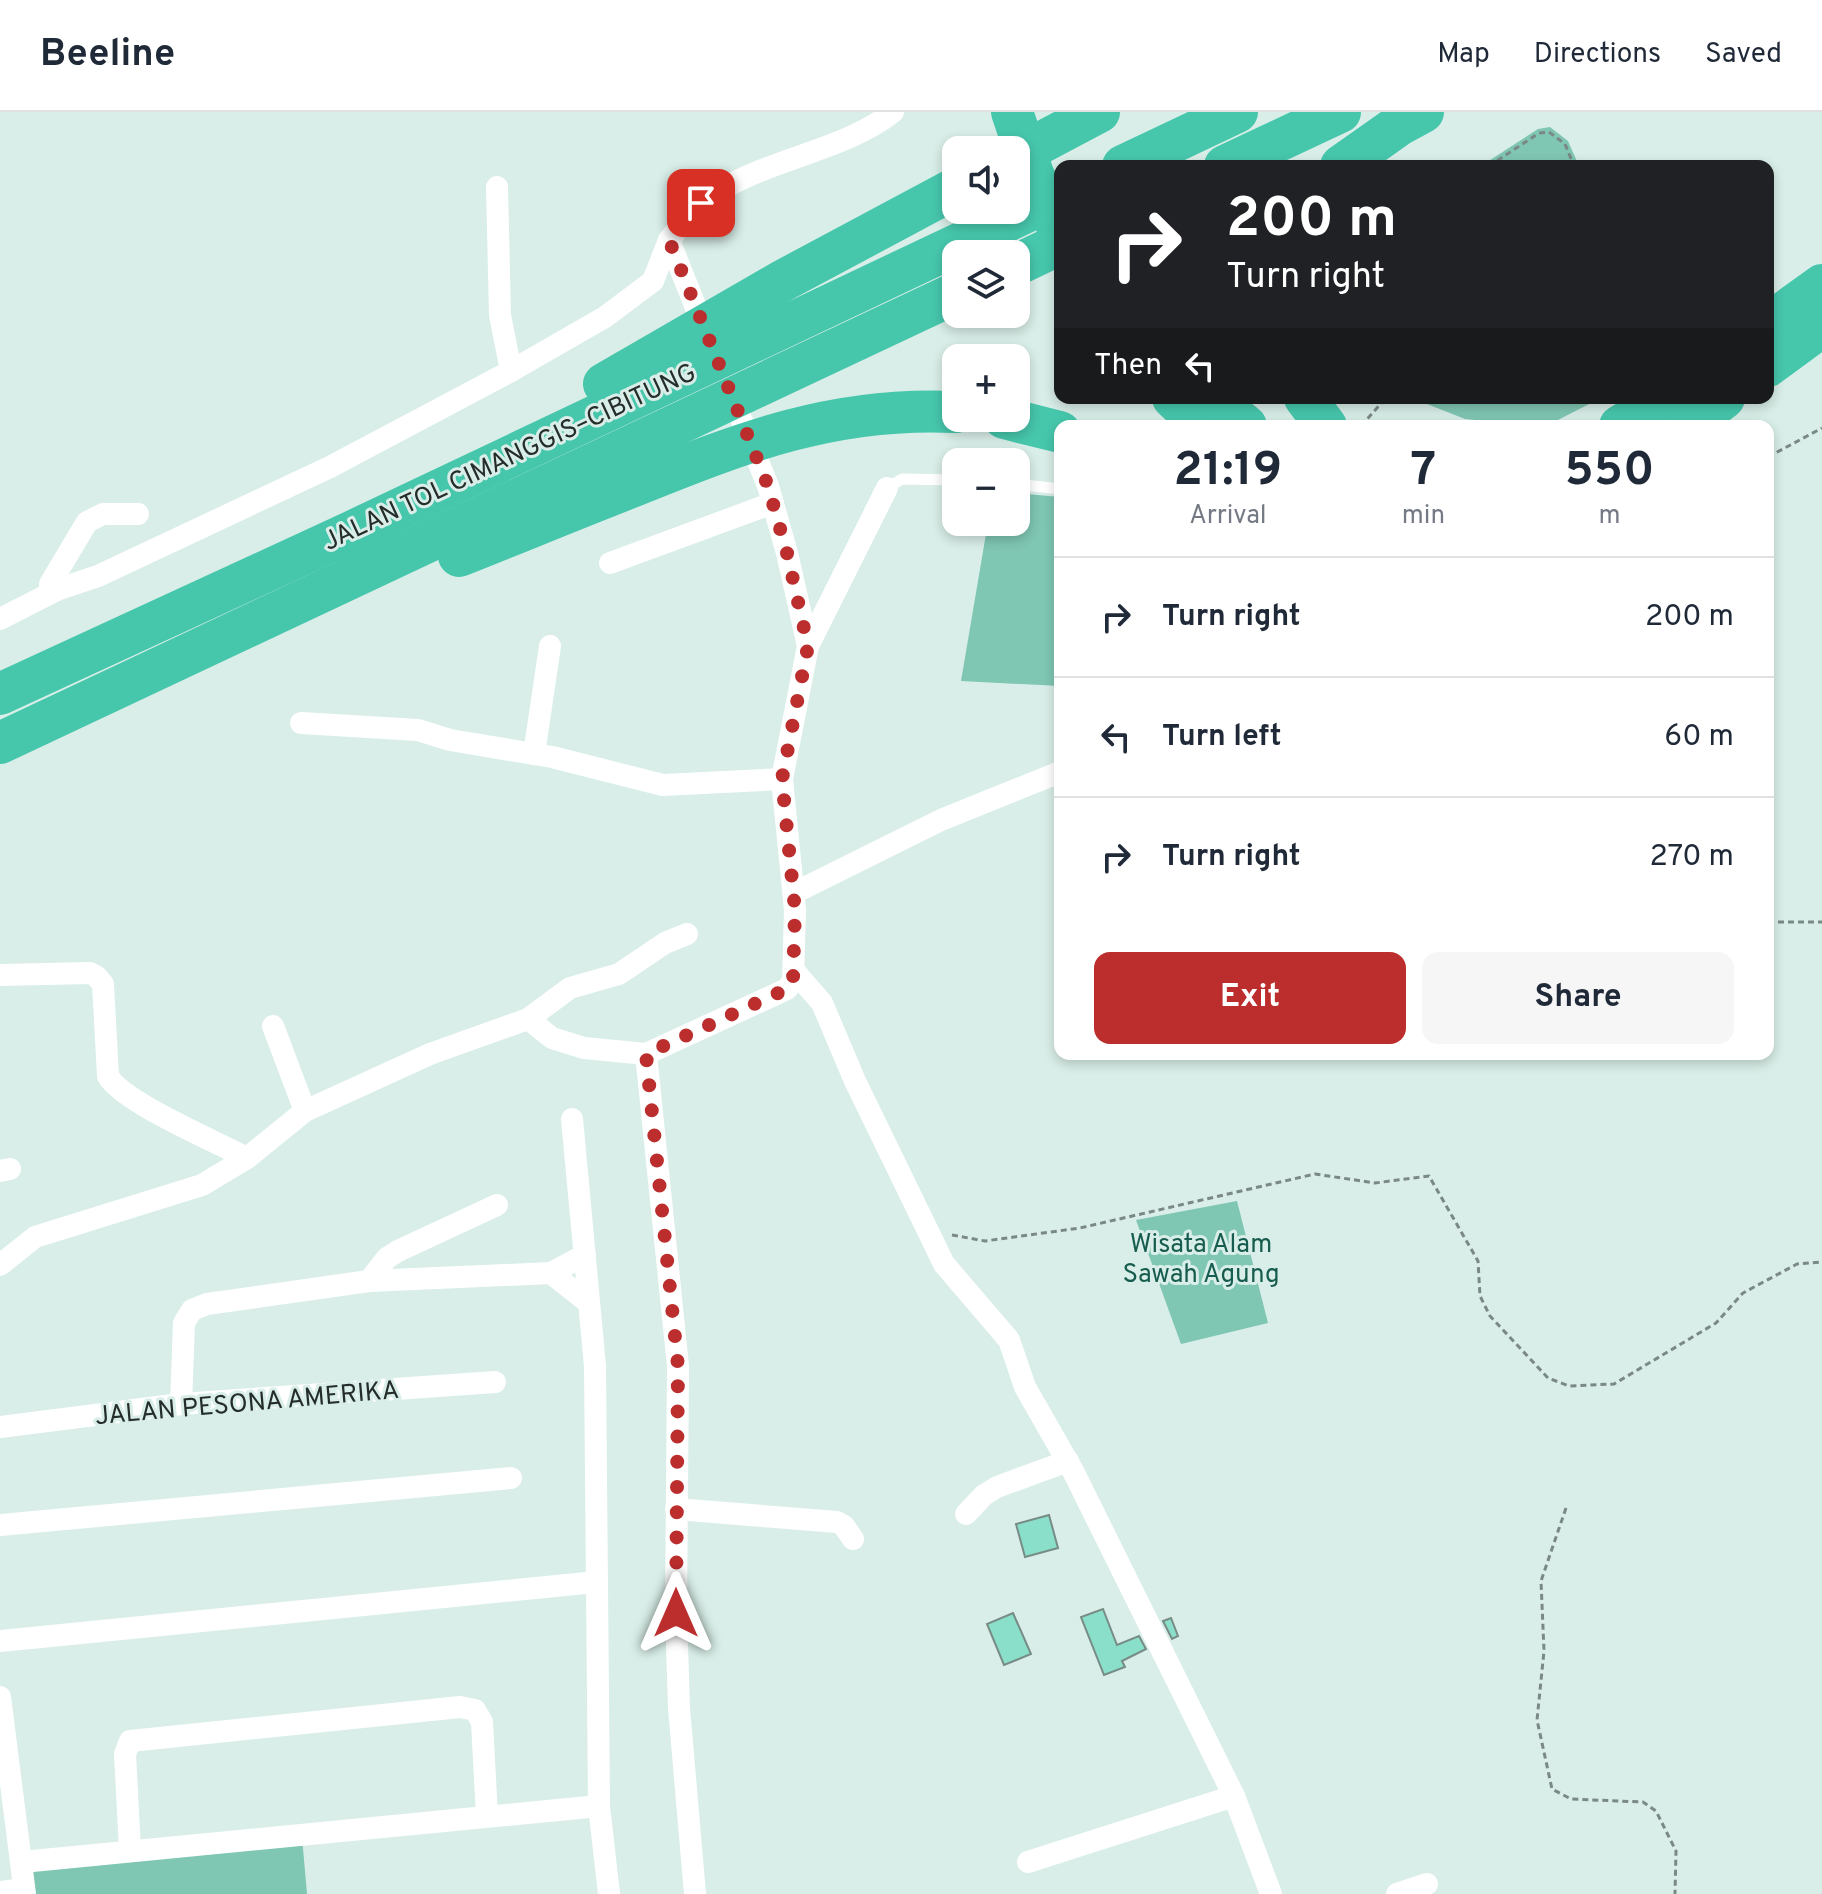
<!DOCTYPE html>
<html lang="en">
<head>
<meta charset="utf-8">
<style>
  :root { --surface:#fff; --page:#f6f6f7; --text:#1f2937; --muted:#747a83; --line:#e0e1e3; --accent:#bc2d2d }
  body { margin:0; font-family:Overpass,sans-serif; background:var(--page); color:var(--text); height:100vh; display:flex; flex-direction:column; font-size:30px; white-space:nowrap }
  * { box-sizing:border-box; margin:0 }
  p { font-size:26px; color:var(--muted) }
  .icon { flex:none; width:44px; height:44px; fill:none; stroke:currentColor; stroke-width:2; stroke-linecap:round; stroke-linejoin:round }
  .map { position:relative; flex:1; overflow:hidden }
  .sheet { position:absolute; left:1054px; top:308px; width:720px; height:640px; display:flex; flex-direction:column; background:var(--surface); border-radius:16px; box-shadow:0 4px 12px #0003 }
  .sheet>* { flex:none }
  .guide { position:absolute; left:1054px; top:48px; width:720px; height:244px; border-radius:16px; box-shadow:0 4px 12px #0003; background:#202124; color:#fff; overflow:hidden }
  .controls { position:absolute; left:942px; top:24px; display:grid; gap:16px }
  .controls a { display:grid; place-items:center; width:88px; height:88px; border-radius:16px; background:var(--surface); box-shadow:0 4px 12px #0003; font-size:40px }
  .pin { position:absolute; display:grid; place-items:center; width:68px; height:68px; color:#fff; margin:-34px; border-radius:16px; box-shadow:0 4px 12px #0006 }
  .me { position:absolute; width:88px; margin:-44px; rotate:0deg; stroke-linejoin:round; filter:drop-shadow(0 0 6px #0008) }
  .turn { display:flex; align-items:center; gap:28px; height:168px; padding:0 40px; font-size:36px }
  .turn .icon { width:104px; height:104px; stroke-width:2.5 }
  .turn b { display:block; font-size:56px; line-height:68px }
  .then { display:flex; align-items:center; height:76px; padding:0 40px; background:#0003; gap:16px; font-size:30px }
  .eta { display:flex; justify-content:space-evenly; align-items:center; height:136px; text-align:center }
  .eta b { font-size:48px; font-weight:700; line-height:56px }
  .cta { display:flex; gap:16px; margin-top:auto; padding:16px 40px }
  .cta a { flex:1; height:92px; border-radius:16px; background:var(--accent); color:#fff; font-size:32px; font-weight:700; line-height:92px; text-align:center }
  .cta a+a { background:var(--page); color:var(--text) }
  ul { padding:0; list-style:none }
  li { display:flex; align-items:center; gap:24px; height:120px; padding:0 40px; border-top:2px solid var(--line) }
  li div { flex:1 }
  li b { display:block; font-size:30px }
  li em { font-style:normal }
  header { display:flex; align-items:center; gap:48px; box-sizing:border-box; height:112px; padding:0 40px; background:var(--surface); border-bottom:2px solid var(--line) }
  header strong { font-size:38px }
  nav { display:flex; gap:44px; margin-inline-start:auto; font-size:28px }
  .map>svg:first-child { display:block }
  .green { fill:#7fc6b3 }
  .building { fill:#89dfc9; stroke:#788c86; stroke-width:2 }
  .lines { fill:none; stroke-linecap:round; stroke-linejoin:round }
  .path { stroke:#7b8985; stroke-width:3; stroke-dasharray:6 4; stroke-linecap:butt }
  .service { stroke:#fff; stroke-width:11 }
  .minor { stroke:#fff; stroke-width:22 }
  .motorway { stroke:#46c7ac; stroke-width:42 }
  .route { stroke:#bc2d2d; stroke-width:14; stroke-dasharray:0 25.2 }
  .labels { text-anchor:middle; stroke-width:6; stroke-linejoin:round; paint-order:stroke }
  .street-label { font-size:26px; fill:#252d2b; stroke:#d9eee8 }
  .park-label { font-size:26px; fill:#175d4f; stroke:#d9eee8 }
</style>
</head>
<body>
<header>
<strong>Beeline</strong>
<nav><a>Map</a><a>Directions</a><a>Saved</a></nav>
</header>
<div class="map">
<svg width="1822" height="1782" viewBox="0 0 1822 1782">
  <rect width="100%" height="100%" fill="#d9eee8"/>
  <g class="green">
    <path d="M1550,15L1568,29L1579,54H1481L1538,17Z"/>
    <path d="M1404,286H1601L1552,311L1526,313L1465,307L1427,292Z"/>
    <path d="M1016,381L1060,385V574L961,569L988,410H1016Z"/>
    <path d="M1237,1089L1268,1211L1181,1232L1136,1108Z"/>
    <path d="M302,1725L307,1782H31L30,1767L34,1758Z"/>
  </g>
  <g class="building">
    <path d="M1049,1403L1058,1436L1025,1445L1016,1412Z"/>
    <path d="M1103,1497L1117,1533L1139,1524L1146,1537L1122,1549L1125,1555L1104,1563L1081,1505Z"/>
    <path d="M1013,1501L1031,1542L1004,1553L987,1512Z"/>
    <path d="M1171,1506L1178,1524L1172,1527L1163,1509Z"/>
  </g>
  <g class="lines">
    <g class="path">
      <path d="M1489,54L1539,21L1549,20L1565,32L1574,54"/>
      <path d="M1361,314L1386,286"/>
      <path d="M1768,345L1822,316"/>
      <path d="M1768,810H1822"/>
      <path d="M952,1123L985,1129L1080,1116L1315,1062L1375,1071L1429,1064L1478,1149L1480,1184L1490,1204L1548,1266L1569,1274L1614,1272L1716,1211L1743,1181L1797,1152L1822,1150"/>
      <path d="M1566,1396L1541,1469L1544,1539L1537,1608L1552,1677L1571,1687L1643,1690L1656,1699L1676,1739L1675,1782"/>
    </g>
    <g class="service">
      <path d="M1016,372L1060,377"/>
      <path d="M887,376L902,367L956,368"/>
    </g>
    <g class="minor">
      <path d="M497,75L500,203L511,259"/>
      <path d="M706,221L669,128C679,116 689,100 702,91C757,47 840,42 893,0"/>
      <path d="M730,279L768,374L787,441L808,534"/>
      <path d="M610,451L773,391"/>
      <path d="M50,472L87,410L103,402H138"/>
      <path d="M0,507L59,477L98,464L330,355L511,259L605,205L653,169L669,128"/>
      <path d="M301,611L418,618L450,628L552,645L663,673L782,667"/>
      <path d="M534,642L550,534"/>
      <path d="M794,781L941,708L1060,660"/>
      <path d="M795,860L822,891L855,969L944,1152L1009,1228L1025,1275L1073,1359L1234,1684L1271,1782"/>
      <path d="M0,863L90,861L96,864L103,872L108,964C122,990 217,1030 247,1046"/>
      <path d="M528,907L552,926L584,936L646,942"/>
      <path d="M273,914L305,999"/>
      <path d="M572,1007L595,1254L599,1694L609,1782"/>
      <path d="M0,1059L10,1057"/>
      <path d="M585,1143L551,1161L589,1191"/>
      <path d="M0,1153L35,1125L202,1073L247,1046L305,999L430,942L528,907L570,876L619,862L665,831L687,822"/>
      <path d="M369,1169L387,1146L398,1139L497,1093"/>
      <path d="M181,1292L184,1211L192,1198L207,1192L369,1169L551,1161"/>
      <path d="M0,1315L181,1292L495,1270"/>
      <path d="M676,1397L837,1410L844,1414L853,1427"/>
      <path d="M966,1402L984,1383L997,1375L1068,1349"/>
      <path d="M0,1413L511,1366"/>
      <path d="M0,1529L596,1470"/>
      <path d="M0,1585L25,1782"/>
      <path d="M130,1738L125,1642L130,1629L460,1595L475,1598L482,1610L487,1704"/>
      <path d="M22,1750L599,1694"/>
      <path d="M1028,1750L1234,1684"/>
      <path d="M0,1780L24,1777"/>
      <path d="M695,1782L679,1596L676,1501L678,1254L646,942L787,877L793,869L795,798L782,667L808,534L887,376"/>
      <path d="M1397,1782L1427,1772"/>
    </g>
    <g class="motorway">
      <path d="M1012,0L1033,62L1060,120"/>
      <path d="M1016,44L1099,0"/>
      <path d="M1123,54L1237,0"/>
      <path d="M1225,54L1340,0"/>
      <path d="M1341,54L1399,13L1423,0"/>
      <path d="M1016,153L1060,132"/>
      <path d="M1768,212L1822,173"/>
      <path d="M1768,254L1822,214"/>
      <path d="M604,272L784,168L956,76"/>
      <path d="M1173,286L1203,314"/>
      <path d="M1212,286L1246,314"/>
      <path d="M1305,286L1326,314"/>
      <path d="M1004,306L1060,320"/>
      <path d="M1620,314L1665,286"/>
      <path d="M1686,314L1724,286"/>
      <path d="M459,444C517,421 575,397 634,374C743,330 835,294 956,300"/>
      <path d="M0,582L351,420L1060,84"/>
      <path d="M0,631L956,181"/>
    </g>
  </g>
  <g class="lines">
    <path class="route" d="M676,1501L678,1254L646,942L787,877L793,869L795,798L782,667L808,534L787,441L768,374L669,128L701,91"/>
  </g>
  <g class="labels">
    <g class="street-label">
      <text transform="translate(509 344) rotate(-25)" y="9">JALAN TOL CIMANGGIS–CIBITUNG</text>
      <text transform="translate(247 1290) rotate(-5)" y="9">JALAN PESONA AMERIKA</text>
    </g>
    <g class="park-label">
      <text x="1201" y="1140">Wisata Alam<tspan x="1201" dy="30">Sawah Agung</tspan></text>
    </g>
  </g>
</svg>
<div class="controls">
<a><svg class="icon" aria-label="sound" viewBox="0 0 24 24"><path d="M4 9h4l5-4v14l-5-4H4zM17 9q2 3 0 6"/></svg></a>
<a><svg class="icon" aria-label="layers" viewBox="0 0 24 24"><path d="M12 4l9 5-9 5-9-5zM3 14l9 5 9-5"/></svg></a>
<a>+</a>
<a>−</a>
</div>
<div class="pin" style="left:701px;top:91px;background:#d93025"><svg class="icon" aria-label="arrive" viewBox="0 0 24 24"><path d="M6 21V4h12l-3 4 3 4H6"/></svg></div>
<svg class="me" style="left:676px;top:1501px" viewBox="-20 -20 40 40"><path d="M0-17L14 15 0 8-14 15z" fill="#bc2d2d" stroke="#fff" stroke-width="4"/></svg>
<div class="guide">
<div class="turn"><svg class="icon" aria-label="right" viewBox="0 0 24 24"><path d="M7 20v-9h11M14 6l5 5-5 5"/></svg><div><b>200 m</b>Turn right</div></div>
<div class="then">Then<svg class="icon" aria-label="left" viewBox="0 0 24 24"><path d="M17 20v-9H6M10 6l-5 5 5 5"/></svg></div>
</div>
<section class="sheet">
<div class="eta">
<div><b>21:19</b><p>Arrival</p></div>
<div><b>7</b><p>min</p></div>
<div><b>550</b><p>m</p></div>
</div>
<ul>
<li><svg class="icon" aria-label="right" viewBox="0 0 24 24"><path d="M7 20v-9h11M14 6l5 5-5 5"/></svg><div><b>Turn right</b></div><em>200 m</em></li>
<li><svg class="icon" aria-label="left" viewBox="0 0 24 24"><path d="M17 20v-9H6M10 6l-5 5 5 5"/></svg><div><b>Turn left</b></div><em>60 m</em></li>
<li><svg class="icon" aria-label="right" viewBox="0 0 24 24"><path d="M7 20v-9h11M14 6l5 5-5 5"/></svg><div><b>Turn right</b></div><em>270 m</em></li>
</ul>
<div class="cta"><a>Exit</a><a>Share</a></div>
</section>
</div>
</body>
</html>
